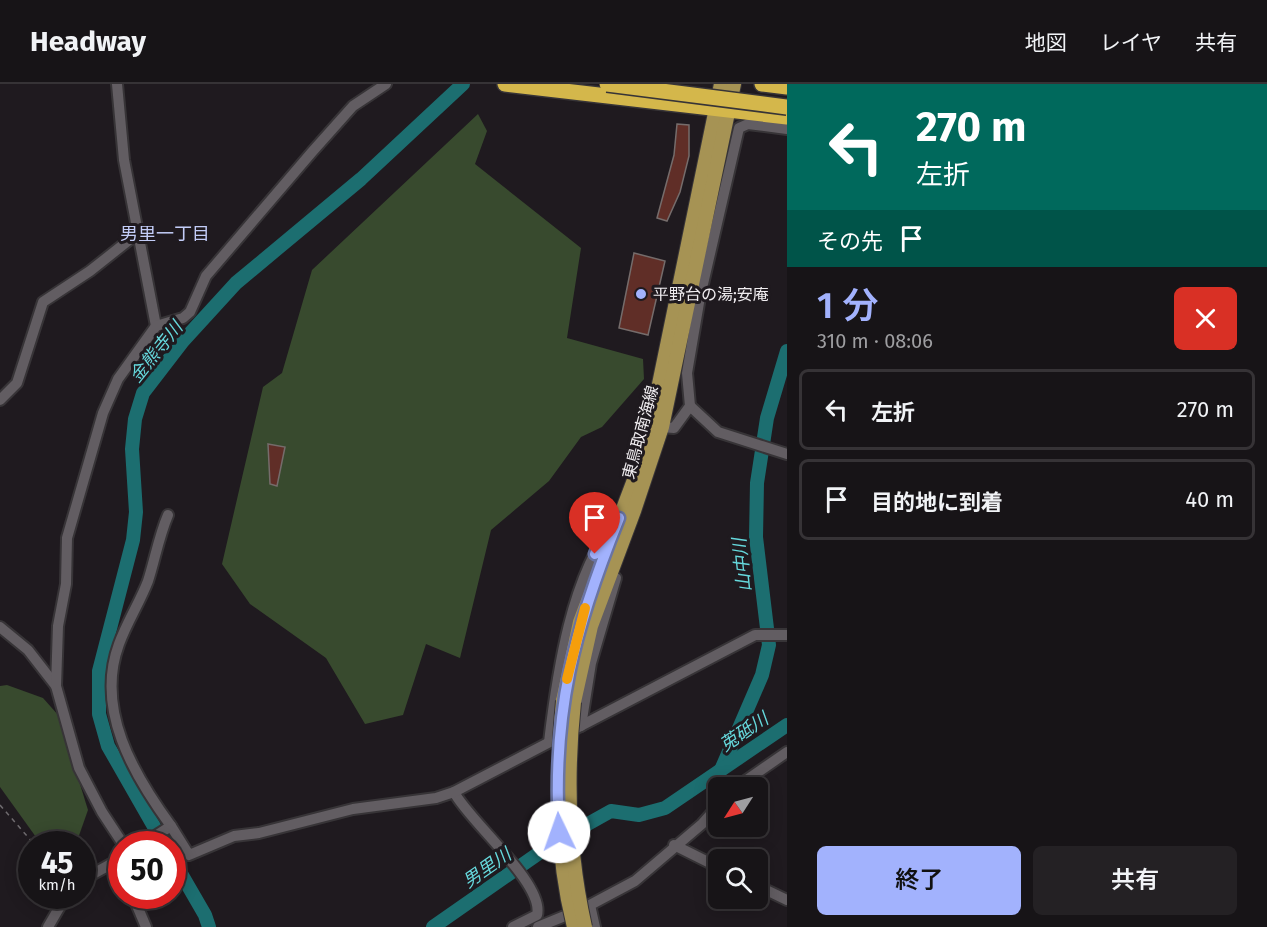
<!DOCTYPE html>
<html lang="ja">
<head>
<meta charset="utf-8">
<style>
  :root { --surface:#171417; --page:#242124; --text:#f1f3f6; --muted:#9e9ea1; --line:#363336; --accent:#a2b2fd }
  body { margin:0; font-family:"Fira Sans","Noto Sans JP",sans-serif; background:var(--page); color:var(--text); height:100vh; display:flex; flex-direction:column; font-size:22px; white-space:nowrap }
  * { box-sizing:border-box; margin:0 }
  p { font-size:20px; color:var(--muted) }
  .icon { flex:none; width:33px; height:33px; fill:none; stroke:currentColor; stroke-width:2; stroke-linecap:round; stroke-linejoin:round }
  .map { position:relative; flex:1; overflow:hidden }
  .drawer { display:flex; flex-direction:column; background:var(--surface); width:480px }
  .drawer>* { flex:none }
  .guide { background:#00695c; color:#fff; overflow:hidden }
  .needle { width:39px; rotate:234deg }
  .buttons { position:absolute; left:708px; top:693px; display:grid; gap:12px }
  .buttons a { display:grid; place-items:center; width:60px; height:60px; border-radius:9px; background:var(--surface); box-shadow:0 3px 15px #0003,0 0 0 2px var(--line); font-size:30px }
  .speed { position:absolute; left:18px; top:747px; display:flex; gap:12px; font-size:30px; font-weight:700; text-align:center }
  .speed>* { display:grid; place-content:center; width:78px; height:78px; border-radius:50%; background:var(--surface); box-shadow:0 3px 15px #0003,0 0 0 2px var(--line); line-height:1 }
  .speed small { font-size:15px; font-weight:400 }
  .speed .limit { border:9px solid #d22; background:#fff; color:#111 }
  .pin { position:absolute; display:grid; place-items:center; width:51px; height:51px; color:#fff; margin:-62px -26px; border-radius:50% 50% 50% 0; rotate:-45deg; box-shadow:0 0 6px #0007 }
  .pin .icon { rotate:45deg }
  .me { position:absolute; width:66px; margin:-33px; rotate:357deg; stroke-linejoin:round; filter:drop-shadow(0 0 4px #0008) }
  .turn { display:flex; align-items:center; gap:21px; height:126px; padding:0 30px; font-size:27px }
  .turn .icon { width:78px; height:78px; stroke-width:2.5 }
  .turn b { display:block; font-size:42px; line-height:51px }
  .then { display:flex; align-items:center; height:57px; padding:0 30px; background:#0003; gap:12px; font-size:22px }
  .round { display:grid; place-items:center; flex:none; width:63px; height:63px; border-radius:9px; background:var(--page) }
  .summary { display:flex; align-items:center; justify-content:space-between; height:102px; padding:0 30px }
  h1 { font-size:36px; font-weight:600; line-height:45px; color:var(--accent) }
  .cta { display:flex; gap:12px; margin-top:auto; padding:12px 30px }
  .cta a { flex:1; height:69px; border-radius:9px; background:var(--accent); color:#111; font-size:24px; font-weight:600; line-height:69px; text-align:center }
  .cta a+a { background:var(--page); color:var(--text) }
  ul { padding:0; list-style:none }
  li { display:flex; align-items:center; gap:18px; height:81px; margin:0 12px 9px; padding:0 18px; border:3px solid var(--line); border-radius:9px }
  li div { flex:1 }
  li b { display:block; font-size:22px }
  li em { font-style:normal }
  header { display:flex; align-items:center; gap:36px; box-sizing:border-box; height:84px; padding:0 30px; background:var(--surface); border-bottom:2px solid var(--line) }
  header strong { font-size:28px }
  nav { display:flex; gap:33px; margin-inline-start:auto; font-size:21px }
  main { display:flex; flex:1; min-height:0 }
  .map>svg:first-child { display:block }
  .green { fill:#384a2e }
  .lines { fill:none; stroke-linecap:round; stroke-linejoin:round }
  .river { stroke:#1c6e70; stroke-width:14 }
  .building { fill:#602e27; stroke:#756c6b; stroke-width:1.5 }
  .minor-casing { stroke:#373437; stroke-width:14 }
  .major-casing { stroke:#373437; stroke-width:16 }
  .highway-casing { stroke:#373437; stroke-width:18 }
  .path { stroke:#6f6b6f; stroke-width:1.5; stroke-dasharray:4.5 4.5; stroke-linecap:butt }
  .minor { stroke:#625d62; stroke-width:10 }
  .major { stroke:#a69354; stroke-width:14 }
  .highway { stroke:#d4b74b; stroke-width:15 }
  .major-bridge-casing { stroke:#373437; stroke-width:16; stroke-linecap:butt }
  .highway-bridge-casing { stroke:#373437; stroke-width:18; stroke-linecap:butt }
  .major-bridge { stroke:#a69354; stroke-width:14 }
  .highway-bridge { stroke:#d4b74b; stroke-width:15 }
  .route-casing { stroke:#6974a4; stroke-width:15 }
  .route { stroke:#a2b2fd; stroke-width:10 }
  .slow { stroke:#f59e0b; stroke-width:10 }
  .poi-dot { fill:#a2b2fd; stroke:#1f1a1f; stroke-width:2 }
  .labels { text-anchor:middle; stroke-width:6; stroke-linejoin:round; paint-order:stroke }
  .poi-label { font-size:16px; fill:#f0edf0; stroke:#1f1a1f; text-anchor:start }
  .street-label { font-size:16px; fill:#f0edf0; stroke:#1f1a1f }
  .neighbourhood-label { font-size:18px; fill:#c3cdf8; stroke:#1f1a1f }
  .water-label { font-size:18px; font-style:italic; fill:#66d9dd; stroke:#1f1a1f }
</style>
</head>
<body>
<header>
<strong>Headway</strong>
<nav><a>地図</a><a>レイヤ</a><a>共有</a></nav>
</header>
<main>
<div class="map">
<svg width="787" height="843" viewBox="0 0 787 843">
  <rect width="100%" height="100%" fill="#1f1a1f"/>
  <g class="green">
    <path d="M478,30L487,47L475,80L581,164L567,254L643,275L644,295L602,343L581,353L549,397L491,446L460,574L426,560L403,631L365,640L326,574L250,520L222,480L263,303L282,289L312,186Z"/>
    <path d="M7,601L43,614L59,632L88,726L76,760H41L0,703V602Z"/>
  </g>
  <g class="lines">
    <g class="river">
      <path d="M721,686L762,591L769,561L756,453L757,399L767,334L787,267"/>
      <path d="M164,760L108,662L99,630V587L133,456L136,428L132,365L135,335L143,309L183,257L236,199L361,95L463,0"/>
      <path d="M172,774L205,831L209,843"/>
      <path d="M433,843L552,760L611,727L639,731L665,724L787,641"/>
    </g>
  </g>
  <g class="building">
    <path d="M677,40L689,41V72L680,108L667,137L657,134L674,71Z"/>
    <path d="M634,169L665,177L648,251L619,244Z"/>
    <path d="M268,360L285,363L277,402L270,400Z"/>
  </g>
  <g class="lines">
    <defs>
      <g id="minor">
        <path d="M117,0L124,76L156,242"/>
        <path d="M0,316L17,299L43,218L90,187L138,149"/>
        <path d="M690,322L718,348L787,370"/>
        <path d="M662,343L674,344L690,322L687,289L700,213L739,44L748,40L787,45"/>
        <path d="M168,431C159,452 155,475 148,497C140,518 127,538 119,560C95,625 133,690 171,742"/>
        <path d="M0,543L28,566L56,602"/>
        <path d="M581,642L591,579L616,494"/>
        <path d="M549,658C557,591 571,490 616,437"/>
        <path d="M735,704L787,668"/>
        <path d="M454,708C468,736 545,800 537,831L513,843"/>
        <path d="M123,760L102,728L79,684L56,602L58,542L66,500L67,454L103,329L118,295L156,242L183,234L190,228L206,192L312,68L353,22L386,0"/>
        <path d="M143,760L171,742L189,771L234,752L259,749L353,725L436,714L454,708L755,551H787"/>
        <path d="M674,761L718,783"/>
        <path d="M82,796L122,774"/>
        <path d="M758,802L787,816"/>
        <path d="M133,812L146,843"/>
        <path d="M48,843L66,812"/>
        <path d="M538,843L577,827"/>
        <path d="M595,843L590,821L635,797L702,740L718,722"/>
      </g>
      <g id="major">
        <path d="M563,617L580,538L637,388L651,339L721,0"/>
        <path d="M574,618L591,542L634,427L662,343L734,0"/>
      </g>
      <g id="highway">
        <path d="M505,0L787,33"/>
        <path d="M762,0L787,3"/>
      </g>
    </defs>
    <use href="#minor" class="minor-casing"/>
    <use href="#major" class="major-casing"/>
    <use href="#highway" class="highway-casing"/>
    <path class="path" d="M0,721L34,760"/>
    <use href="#minor" class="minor"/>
    <use href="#major" class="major"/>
    <use href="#highway" class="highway"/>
    <defs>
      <g id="major-bridge">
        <path d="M563,617C556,693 555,768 574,843"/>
        <path d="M574,618C566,694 568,768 585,843"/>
      </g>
      <path id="highway-bridge" d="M607,0L787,23"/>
    </defs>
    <use href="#major-bridge" class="major-bridge-casing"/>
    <use href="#highway-bridge" class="highway-bridge-casing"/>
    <use href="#major-bridge" class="major-bridge"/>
    <use href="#highway-bridge" class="highway-bridge"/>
  </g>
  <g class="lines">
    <defs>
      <path id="route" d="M559,748C552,628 574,545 619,434L601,455L595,470"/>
    </defs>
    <use href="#route" class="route-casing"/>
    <use href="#route" class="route"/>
    <path class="slow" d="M567,595L585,524"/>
  </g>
  <circle class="poi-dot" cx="641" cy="210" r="6"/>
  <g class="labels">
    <g class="poi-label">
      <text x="653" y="216">平野台の湯;安庵</text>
    </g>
    <g class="street-label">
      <text transform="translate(640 348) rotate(-75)" y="6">東鳥取南海線</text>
    </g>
    <g class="neighbourhood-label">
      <text x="165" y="156">男里一丁目</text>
    </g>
    <g class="water-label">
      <text transform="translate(156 268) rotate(-51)" y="6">金熊寺川</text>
      <text transform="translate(742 481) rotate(-96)" y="6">山中川</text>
      <text transform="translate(744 648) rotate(-34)" y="6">莵砥川</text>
      <text transform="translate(487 784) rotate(-35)" y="6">男里川</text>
    </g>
  </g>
</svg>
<div class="buttons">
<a><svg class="needle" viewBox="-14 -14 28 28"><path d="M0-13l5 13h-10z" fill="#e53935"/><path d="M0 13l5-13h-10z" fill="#9e9ea1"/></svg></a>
<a><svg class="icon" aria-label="search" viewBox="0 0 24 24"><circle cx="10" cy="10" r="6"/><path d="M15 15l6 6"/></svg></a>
</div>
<div class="speed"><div>45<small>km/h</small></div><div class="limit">50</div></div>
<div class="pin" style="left:595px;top:470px;background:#d93025"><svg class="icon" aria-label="arrive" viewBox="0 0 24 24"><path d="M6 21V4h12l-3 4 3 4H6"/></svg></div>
<svg class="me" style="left:559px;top:748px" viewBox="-20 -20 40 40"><circle r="19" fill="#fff"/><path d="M0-13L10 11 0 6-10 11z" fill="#a2b2fd"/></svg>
</div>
<section class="drawer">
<div class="guide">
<div class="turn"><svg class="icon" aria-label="left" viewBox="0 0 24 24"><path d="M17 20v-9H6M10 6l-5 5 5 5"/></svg><div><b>270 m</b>左折</div></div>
<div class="then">その先<svg class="icon" aria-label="arrive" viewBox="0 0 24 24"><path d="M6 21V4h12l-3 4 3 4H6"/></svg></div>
</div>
<div class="summary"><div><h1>1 分</h1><p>310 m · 08:06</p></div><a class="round" style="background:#d93025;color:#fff"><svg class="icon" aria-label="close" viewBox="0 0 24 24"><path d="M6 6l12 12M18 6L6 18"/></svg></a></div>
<ul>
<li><svg class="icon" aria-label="left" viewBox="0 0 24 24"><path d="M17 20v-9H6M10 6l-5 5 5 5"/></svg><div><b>左折</b></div><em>270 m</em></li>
<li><svg class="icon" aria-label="arrive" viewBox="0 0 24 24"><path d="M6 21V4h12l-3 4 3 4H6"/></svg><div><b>目的地に到着</b></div><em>40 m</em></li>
</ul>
<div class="cta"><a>終了</a><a>共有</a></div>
</section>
</main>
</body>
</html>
